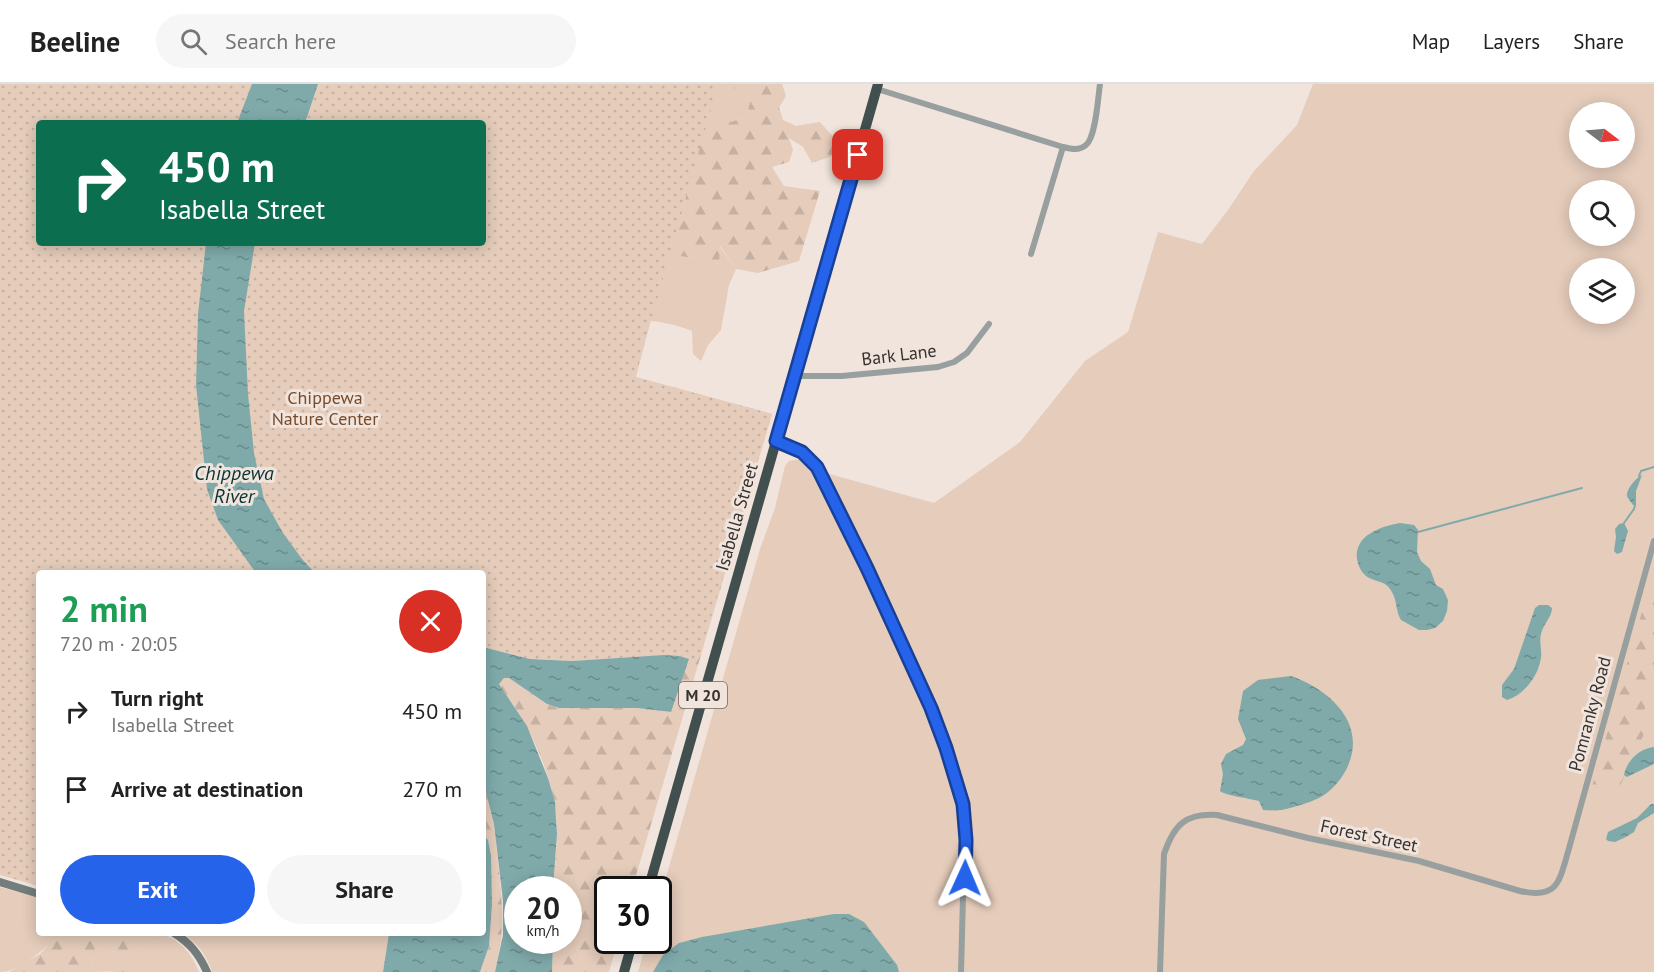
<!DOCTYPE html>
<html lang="en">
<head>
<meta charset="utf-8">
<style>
  :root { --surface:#fff; --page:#f6f6f6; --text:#222; --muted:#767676; --line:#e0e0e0; --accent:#2563eb }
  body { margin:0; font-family:"PT Sans",sans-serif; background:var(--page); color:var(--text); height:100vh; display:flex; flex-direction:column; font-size:22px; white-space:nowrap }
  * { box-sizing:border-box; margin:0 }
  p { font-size:20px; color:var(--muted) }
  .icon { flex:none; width:33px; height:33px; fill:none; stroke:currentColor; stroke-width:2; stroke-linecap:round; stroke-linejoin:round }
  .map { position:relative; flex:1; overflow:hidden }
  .side { position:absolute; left:36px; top:486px; width:450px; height:366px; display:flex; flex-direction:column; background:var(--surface); border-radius:6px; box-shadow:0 3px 15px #0003 }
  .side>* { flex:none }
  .guide { position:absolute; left:36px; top:36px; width:450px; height:126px; border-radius:6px; box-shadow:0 3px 15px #0003; background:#0b6e4f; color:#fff; overflow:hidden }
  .needle { width:39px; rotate:106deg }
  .fabs { position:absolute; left:1569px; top:18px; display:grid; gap:12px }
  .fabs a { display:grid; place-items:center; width:66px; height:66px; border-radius:50%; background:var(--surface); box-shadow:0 3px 15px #0003; font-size:30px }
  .speed { position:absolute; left:504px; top:792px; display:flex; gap:12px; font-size:30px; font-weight:700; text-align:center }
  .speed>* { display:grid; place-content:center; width:78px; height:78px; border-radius:50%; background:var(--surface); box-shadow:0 3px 15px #0003; line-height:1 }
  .speed small { font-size:15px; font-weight:400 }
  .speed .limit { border:3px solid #111; border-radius:9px; background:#fff; color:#111 }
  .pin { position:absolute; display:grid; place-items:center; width:51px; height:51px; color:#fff; margin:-26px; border-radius:12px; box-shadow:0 3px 9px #0006 }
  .me { position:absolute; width:66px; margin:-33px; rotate:1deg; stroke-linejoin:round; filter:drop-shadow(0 0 4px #0008) }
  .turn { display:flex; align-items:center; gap:21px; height:126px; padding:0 24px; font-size:27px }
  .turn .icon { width:78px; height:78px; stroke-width:2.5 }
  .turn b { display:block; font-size:42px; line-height:51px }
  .round { display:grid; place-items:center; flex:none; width:63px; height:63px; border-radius:32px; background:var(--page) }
  .overview { display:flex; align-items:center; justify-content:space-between; height:102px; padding:0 24px }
  h1 { font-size:36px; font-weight:700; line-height:45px; color:#1e9e55 }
  .button { display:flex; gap:12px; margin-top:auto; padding:12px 24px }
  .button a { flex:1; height:69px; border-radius:36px; background:var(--accent); color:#fff; font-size:24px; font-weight:700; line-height:69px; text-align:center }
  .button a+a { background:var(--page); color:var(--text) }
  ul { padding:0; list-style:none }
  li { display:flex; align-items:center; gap:18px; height:78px; padding:0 24px }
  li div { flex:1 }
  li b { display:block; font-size:22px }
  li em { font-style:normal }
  header { display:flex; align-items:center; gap:36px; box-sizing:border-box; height:84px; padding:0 30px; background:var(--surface); border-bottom:2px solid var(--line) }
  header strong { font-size:28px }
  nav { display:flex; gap:33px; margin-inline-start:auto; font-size:21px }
  .search { width:420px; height:54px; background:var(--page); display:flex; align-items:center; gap:15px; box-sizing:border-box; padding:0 21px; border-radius:33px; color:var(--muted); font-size:22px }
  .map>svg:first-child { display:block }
  .green { fill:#e5ccbb; fill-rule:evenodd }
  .forest { fill:url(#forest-firs) }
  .park { fill:url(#park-dots); fill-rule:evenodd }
  .water { fill:url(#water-ripples) }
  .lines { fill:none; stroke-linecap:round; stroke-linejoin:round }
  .stream { stroke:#80aaaa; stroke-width:2 }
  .street { stroke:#989f9f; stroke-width:6 }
  .secondary { stroke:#737d7c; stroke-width:8 }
  .highway { stroke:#424f4f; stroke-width:10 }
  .route-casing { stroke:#184099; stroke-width:15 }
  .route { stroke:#2563eb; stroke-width:10 }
  .labels { text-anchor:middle; stroke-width:6; stroke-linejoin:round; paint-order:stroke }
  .shield { fill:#f0e4dc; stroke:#6e6763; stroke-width:1.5 }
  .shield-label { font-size:16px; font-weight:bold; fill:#37322f }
  .street-label { font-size:18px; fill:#37322f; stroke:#f0e4dc }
  .park-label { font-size:18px; fill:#774b2b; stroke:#f0e4dc }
  .water-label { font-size:20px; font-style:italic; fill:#083434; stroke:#f0e4dc }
</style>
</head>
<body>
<header>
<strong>Beeline</strong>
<div class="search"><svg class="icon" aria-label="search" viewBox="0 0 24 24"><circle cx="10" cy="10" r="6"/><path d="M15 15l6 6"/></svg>Search here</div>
<nav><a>Map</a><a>Layers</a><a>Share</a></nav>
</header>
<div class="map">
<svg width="1654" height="888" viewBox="0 0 1654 888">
  <defs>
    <pattern id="forest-firs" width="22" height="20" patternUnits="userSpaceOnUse" patternTransform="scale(1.5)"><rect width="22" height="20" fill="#e5ccbb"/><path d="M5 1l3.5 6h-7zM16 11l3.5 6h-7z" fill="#c5b0a1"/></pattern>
    <pattern id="park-dots" width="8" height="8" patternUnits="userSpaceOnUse" patternTransform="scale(1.5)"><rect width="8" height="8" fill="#e5ccbb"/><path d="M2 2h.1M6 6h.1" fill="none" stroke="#c5b0a1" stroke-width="1.8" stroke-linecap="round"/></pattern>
    <pattern id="water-ripples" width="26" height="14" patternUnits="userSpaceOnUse" patternTransform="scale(1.5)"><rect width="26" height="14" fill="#80aaaa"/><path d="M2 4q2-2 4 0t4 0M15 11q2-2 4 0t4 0" fill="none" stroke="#6a8b8b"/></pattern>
  </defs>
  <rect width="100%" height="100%" fill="#f0e4dc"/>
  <g class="green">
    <path d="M521,0H735V4L751,15L746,33L731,38L679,172L694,174L704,183L719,179V162L736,185L729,201L721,246L708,261L701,277L693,270L692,247C660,234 629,235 595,234Z"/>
    <path d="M1313,0H1654V888H638L647,857L658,856L659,818L760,465L775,424L785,382L789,377L799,375L826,389L934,419L1020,358L1085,277L1128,248L1158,148L1202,160L1228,126L1254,87L1297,41ZM1580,28H1624V74H1580ZM1580,106H1624V152H1580ZM1580,184H1624V230H1580Z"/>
    <path d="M0,803L39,814V849H65C46,860 23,888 0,888Z"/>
    <path d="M152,849C174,849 192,868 199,888H152V886L89,888L99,864C108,867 123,870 132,867C140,864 145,859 154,857Z"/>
    <path d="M182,849H225L235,851L238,849H389L383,888H212C206,870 198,859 182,849Z"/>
  </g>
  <g class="forest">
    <path d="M735,0H782L786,12L779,23L783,36L796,42L820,38L836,56L832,72L812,79L803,63L789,54L793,66L789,78L772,83L784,102L820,107L799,177L758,189L736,185L720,162L719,179L704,183L694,174L679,172L672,161L666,142L692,52L708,35L722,33L731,38L746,33L751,15L734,4Z"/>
    <path d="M595,234L651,235L636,293L772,330L632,805L608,806V856L618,857L609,888H552L553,857L568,856V806L553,805C555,777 560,745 554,717C546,675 525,634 498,600L504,594H509L547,620L559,624H637L670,628L689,575L483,563L484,477Z"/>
    <path d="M1654,516V604L1642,631L1645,648L1618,706H1591L1645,517Z"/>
    <path d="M483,696C492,719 495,744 497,769C502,810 506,848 495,888H480L489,862L492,821L488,756L483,750Z"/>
    <path d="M65,849H152L155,857C146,859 140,864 132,867C124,870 108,867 99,864L89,888H9L40,870L54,855Z"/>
    <path d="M134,882L147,883L152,886V888H111Z"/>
  </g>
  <path class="park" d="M0,0H718L635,293L772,330L698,576L679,572L665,571L572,577L530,575L483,563V489H39V802L0,791ZM39,39H483V159H39Z"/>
  <g class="water">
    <path d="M252,0H318L305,39H237Z"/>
    <path d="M206,159H255L244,227L248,310L254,369L264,415L283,449L302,475L315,489H256L218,436L207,405L196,301L198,230Z"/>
    <path d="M1642,391L1636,407V421H1633C1631,418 1628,415 1627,412C1626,405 1637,393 1642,391Z"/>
    <path d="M1400,439L1414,441L1418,446L1417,468L1421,477L1430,485L1436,501L1443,505L1448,516L1447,527L1443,537L1435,544L1427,546H1419L1401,536C1395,526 1398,516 1390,505C1384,496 1374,498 1366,492C1361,488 1358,481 1357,475C1354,451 1382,442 1400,439Z"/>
    <path d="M1624,439L1628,447L1622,468L1617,470L1614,467L1616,453L1615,445L1619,440Z"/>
    <path d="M1539,521H1548L1552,524C1552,533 1543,540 1541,550C1539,558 1542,566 1541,573C1539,591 1525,610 1507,616L1502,613V601L1514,585L1535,524Z"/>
    <path d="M483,563L530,575L572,577L664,571L679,572L689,575L671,628L637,624H559L547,620L509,594H504L499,600L527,642L548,694L555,718L557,750L553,805L518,806V856L553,857L552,888H495L503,851V817L494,740L483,696Z"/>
    <path d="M1291,592C1331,606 1369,641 1346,686C1339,699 1327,712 1312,717C1308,719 1284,726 1281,726C1275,727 1269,726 1263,726L1259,717C1248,714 1227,712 1220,707L1223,690L1221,680L1226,670L1243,661L1246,655L1238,635L1243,607L1258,596Z"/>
    <path d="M1654,663V680L1627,693L1624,691C1627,676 1639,665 1654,663Z"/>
    <path d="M1651,720H1654V729L1638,739L1634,748L1626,753L1615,758L1608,757L1606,755L1608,748L1637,734Z"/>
    <path d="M483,750L488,756L491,772L492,821L489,862L480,888H383L389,849H483Z"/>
    <path d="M834,830H849L864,838L897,881L899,888H653L663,871L679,859L702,853Z"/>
  </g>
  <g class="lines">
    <g class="stream">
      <path d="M1639,392L1641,387L1654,383"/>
      <path d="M1624,439L1634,425L1635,421"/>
      <path d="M1418,448L1582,404"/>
    </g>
    <g class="street">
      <path d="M877,5L1063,63C1071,65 1079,67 1086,61C1096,53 1098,13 1100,0"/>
      <path d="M1031,170L1063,63"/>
      <path d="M795,292H842L938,283L954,278L967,269L989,240"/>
      <path d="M776,357L802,368L817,383L867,484L946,664L958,698L965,737L961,888"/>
      <path d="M1160,888L1164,770C1174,741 1185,729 1217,731L1308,754L1419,777L1520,807C1557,815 1559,799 1568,768L1654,457"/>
    </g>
    <g class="secondary">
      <path d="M0,798L39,810"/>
      <path d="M174,849C190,859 199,870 207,888"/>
    </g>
    <g class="highway">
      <path d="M648,806L878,0"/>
      <path d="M624,888L633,856"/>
    </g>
  </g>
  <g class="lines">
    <defs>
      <path id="route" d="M858,71L776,357L802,368L817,383L867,484L931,624L946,664L963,720L966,756L965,794"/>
    </defs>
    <use href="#route" class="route-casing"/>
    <use href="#route" class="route"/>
  </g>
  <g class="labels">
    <rect class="shield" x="679" y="598" width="48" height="26" rx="4.5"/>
    <g class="shield-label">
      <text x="703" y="617">M 20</text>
    </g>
    <g class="street-label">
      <text transform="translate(899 271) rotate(-7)" y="6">Bark Lane</text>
      <text transform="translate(737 433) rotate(-74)" y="6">Isabella Street</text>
      <text transform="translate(1590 630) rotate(-75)" y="6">Pomranky Road</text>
      <text transform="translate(1369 752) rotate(12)" y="6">Forest Street</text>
    </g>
    <g class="park-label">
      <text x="325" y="320">Chippewa<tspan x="325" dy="21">Nature Center</tspan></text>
    </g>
    <g class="water-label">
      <text x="234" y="396">Chippewa<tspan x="234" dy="23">River</tspan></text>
    </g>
  </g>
</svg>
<div class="fabs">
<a><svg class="needle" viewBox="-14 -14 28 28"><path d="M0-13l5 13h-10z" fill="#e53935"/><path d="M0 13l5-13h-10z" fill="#767676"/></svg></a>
<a><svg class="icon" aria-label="search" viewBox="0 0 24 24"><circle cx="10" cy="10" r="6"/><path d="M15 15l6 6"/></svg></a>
<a><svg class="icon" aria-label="layers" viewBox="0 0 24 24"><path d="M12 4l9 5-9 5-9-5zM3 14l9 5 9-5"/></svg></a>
</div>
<div class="speed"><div>20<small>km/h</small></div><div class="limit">30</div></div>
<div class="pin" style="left:858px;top:71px;background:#d93025"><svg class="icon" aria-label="arrive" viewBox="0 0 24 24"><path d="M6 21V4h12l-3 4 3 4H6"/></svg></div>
<svg class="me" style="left:965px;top:794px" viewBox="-20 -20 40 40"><path d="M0-17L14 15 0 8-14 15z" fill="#2563eb" stroke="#fff" stroke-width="4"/></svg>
<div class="guide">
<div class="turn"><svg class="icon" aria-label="right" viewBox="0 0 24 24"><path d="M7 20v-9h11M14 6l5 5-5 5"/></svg><div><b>450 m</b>Isabella Street</div></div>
</div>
<section class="side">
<div class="overview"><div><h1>2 min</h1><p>720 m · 20:05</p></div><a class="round" style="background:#d93025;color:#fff"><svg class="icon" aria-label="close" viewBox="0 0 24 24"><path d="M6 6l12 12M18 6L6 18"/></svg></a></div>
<ul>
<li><svg class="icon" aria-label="right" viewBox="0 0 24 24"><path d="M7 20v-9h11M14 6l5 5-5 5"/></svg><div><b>Turn right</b><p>Isabella Street</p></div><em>450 m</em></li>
<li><svg class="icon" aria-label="arrive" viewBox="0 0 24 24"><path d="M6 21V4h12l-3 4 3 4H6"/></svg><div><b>Arrive at destination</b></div><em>270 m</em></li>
</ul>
<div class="button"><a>Exit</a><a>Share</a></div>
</section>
</div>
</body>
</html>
